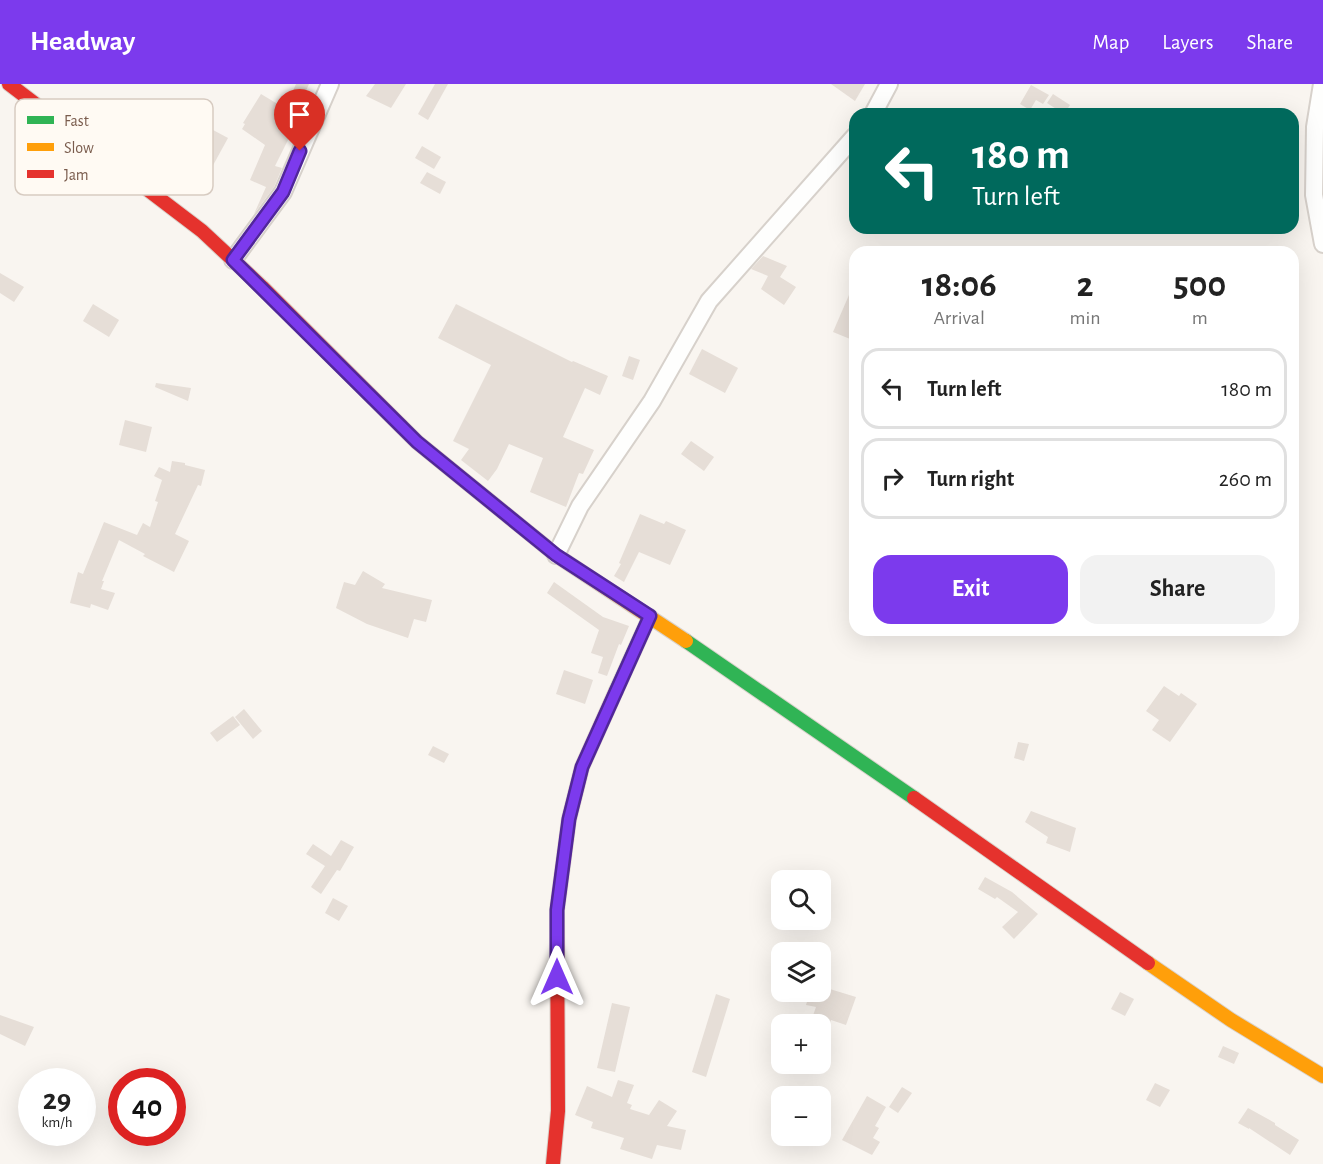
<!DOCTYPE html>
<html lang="en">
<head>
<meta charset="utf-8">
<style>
  :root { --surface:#fff; --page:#f2f2f2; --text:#222; --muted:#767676; --line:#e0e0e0; --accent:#7c3aed }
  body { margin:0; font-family:"Alegreya Sans",sans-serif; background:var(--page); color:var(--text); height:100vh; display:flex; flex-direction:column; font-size:22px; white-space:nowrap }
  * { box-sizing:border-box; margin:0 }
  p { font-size:20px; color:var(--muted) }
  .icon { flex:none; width:33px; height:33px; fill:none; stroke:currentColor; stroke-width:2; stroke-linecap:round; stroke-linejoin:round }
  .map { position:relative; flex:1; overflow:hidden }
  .side { position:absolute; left:849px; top:162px; width:450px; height:390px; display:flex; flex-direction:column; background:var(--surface); border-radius:18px; box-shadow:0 6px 24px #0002 }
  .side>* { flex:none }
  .hud { position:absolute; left:849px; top:24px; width:450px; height:126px; border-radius:18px; box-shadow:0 6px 24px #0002; background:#00695c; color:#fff; overflow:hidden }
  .controls { position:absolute; left:771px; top:786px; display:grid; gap:12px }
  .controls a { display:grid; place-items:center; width:60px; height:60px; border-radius:12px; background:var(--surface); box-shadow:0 6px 24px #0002; font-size:30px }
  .speed { position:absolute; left:18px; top:984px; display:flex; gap:12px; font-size:30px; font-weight:700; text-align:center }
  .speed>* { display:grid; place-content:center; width:78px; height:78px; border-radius:50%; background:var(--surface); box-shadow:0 6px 24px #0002; line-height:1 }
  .speed small { font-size:15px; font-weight:400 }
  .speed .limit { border:9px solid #d22; background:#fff; color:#111 }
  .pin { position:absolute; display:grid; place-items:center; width:51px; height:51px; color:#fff; margin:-62px -26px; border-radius:50% 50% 50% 0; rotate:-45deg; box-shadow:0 0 6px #0007 }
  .pin .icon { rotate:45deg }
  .me { position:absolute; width:66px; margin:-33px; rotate:0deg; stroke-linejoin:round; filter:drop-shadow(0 0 4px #0008) }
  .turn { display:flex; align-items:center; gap:21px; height:126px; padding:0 24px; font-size:27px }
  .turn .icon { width:78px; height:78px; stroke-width:2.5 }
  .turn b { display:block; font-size:42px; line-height:51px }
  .eta { display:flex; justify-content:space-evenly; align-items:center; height:102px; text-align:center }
  .eta b { font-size:36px; font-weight:700; line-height:42px }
  .primary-button { display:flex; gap:12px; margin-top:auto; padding:12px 24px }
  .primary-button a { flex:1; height:69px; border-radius:18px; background:var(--accent); color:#fff; font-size:24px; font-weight:700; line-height:69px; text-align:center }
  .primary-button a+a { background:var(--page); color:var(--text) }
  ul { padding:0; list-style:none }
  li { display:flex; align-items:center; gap:18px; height:81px; margin:0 12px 9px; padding:0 12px; border:3px solid var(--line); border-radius:18px }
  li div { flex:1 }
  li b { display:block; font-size:22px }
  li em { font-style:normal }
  header { display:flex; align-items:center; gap:36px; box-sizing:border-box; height:84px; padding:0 30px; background:var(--accent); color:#fff }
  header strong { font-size:28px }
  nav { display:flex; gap:33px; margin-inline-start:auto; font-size:21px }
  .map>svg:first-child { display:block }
  .building { fill:#e6ded7 }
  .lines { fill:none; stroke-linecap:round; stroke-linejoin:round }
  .street-casing { stroke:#d7d1cb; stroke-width:20 }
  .fast-casing { stroke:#d9d2cb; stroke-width:16 }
  .slow-casing { stroke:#d9d2cb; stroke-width:16 }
  .jam-casing { stroke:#d9d2cb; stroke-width:16 }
  .street { stroke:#fefefd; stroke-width:16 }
  .fast { stroke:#30b455; stroke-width:14 }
  .slow { stroke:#ff9f0a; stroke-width:14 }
  .jam { stroke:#e5322d; stroke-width:14 }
  .route-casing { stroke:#51269a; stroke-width:15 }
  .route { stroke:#7c3aed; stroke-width:10 }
  .key { fill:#fffaf3; stroke:#d7cbc1; stroke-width:1.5 }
  .key-label { font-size:16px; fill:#7a5c4d }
</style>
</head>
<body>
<header>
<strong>Headway</strong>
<nav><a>Map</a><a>Layers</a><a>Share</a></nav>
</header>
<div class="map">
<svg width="1323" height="1080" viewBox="0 0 1323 1080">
  <rect width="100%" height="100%" fill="#f9f5f0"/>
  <g class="building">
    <path d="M296,0H309L300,21L289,16Z"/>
    <path d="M375,0H406L391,24L366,12Z"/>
    <path d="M435,0H448L428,36L418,30Z"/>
    <path d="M831,0H865L855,17Z"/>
    <path d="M1031,1L1049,11L1043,20L1036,16L1030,26L1020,20Z"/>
    <path d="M261,10L281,22L275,31L294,44L275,82L282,84L274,103L254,130L266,103L250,96L265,61L242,45L245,40L243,39Z"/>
    <path d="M1053,10L1070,21L1064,30L1047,19Z"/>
    <path d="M174,25L228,54L211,85L157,56Z"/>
    <path d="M422,62L441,73L434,85L415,74Z"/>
    <path d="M427,88L446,98L440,110L420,99Z"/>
    <path d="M763,172L787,182L780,193L796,203L784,221L761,205L768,192L751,185Z"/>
    <path d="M0,189L24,203L14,218L0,209Z"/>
    <path d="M855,197V257L833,248Z"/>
    <path d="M93,220L119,236L109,253L83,237Z"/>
    <path d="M456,220L572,278L573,277L608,292L600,311L585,304L563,353L594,366L583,390L579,389L566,423L530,408L543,374L509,360L497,385L488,397L461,376L469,365L453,357L491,281L438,254Z"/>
    <path d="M702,265L738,284L725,309L689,290Z"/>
    <path d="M629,272L640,276L633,296L622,292Z"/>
    <path d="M156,299L191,304L188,317L155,303Z"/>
    <path d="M125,336L152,343L146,368L119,361Z"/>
    <path d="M691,357L714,373L704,387L681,370Z"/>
    <path d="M172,377L185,379V381L205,386L201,402L198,401L175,450L189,457L174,488L143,472L145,470L119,456L102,497H104L101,505L115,509L108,526L91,520L90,524L70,519L78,488L83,490L104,438L137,451L143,439L150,443L158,418L155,417L162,396L154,392L159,383L170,388Z"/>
    <path d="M640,430L664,440L666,437L686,446L670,481L639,468L624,498L614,492L621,480L619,479Z"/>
    <path d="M363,487L385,500L382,504L432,516L426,538L414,535L408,554L367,540L336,524L344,498L355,501Z"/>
    <path d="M554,498L603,533L629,542L621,561L619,560L607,592L598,589L603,573L591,569L599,546L547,509Z"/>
    <path d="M564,586L593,596L585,620L556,610Z"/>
    <path d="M1164,602L1179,612L1181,609L1197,620L1170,658L1152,646L1159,636L1146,627Z"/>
    <path d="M244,625L262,647L253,655L235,633Z"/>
    <path d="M233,632L240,641L217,658L210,649Z"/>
    <path d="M1018,658L1029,660L1024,677L1014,674Z"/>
    <path d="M433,662L449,670L444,679L428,671Z"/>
    <path d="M1031,727L1076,744L1070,768L1046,759L1048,753L1025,738Z"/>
    <path d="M341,756L354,763L340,787L337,786L321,810L311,803L325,782L306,770L313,760L331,772Z"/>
    <path d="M985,793L1012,808L1038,830L1014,855L1002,843L1018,828L997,813L995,815L978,805Z"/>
    <path d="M333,814L348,822L339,837L325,829Z"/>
    <path d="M820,902L856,913L846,941L831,936L829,940H810L816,923L806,921L810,908H820Z"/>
    <path d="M1120,908L1134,915L1125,932L1111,925Z"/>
    <path d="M716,910L730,915L706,993L692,988Z"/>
    <path d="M612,919L630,923L615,988L597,984Z"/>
    <path d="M0,931L34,943L25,962L0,950Z"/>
    <path d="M1223,962L1239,969L1234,980L1218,973Z"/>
    <path d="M618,996L634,1001L627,1019L632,1021L630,1025L649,1031L659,1016L677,1027L667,1042L686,1046L681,1066L657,1061L652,1075L620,1065L624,1054L591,1044L593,1038L575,1031L587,1002L612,1013Z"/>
    <path d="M1155,999L1170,1006L1160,1023L1146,1016Z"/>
    <path d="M902,1003L912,1009L898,1029L889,1023Z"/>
    <path d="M867,1012L886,1023L875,1042L879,1044L873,1054L880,1058L872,1071L842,1056Z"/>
    <path d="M1248,1024L1275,1039V1041L1299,1056L1290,1071L1249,1044V1045L1238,1039Z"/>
  </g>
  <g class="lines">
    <defs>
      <g id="street">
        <path d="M1322,0L1315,43L1314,111L1323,160"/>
        <path d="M873,30L889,0"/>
        <path d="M233,176L283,108L330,0"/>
        <path d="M556,471L580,422L652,317L709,217L855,52"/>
      </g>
      <g id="fast">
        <path d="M686,557L914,714"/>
        <path d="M616,607L650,532"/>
      </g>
      <g id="slow">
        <path d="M401,342L417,358L556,471L686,557"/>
        <path d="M1148,879L1231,936L1323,992"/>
      </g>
      <g id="jam">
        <path d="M9,0L202,147L262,203L401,342"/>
        <path d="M914,714L1148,879"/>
        <path d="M553,1080L558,1027L557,826L569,735L582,683L616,607"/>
      </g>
    </defs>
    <use href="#street" class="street-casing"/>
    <use href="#fast" class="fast-casing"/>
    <use href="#slow" class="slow-casing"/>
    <use href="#jam" class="jam-casing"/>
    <use href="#street" class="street"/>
    <use href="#fast" class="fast"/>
    <use href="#slow" class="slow"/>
    <use href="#jam" class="jam"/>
  </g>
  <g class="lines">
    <defs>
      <path id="route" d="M300,67L283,108L233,176L417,358L556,471L650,532L582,683L569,735L557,826V893"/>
    </defs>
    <use href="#route" class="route-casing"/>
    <use href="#route" class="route"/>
  </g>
  <rect x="15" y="15" width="198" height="96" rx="9" class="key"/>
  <rect x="27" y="32" width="27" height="8" fill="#30b455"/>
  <rect x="27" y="59" width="27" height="8" fill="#ff9f0a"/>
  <rect x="27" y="86" width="27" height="8" fill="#e5322d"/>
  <g class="key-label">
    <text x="64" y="42">Fast</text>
    <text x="64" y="69">Slow</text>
    <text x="64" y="96">Jam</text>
  </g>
</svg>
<div class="controls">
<a><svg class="icon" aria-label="search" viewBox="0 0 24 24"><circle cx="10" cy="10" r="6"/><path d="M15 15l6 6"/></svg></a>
<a><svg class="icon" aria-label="layers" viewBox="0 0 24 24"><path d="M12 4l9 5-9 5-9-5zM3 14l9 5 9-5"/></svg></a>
<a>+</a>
<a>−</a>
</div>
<div class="speed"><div>29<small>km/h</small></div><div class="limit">40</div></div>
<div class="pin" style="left:300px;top:67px;background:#d93025"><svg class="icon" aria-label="arrive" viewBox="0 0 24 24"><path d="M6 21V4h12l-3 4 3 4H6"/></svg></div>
<svg class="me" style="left:557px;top:893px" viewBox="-20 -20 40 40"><path d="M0-17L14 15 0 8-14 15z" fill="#7c3aed" stroke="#fff" stroke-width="4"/></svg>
<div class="hud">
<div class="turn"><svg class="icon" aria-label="left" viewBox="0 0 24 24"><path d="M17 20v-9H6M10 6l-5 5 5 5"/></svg><div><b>180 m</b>Turn left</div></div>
</div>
<section class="side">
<div class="eta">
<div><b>18:06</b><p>Arrival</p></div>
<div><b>2</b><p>min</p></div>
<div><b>500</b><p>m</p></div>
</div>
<ul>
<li><svg class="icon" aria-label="left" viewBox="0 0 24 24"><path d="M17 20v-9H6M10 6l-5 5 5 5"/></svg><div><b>Turn left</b></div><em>180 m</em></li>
<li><svg class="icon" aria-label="right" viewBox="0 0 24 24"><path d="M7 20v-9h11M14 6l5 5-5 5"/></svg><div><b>Turn right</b></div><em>260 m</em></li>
</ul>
<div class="primary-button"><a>Exit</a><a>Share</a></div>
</section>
</div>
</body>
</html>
